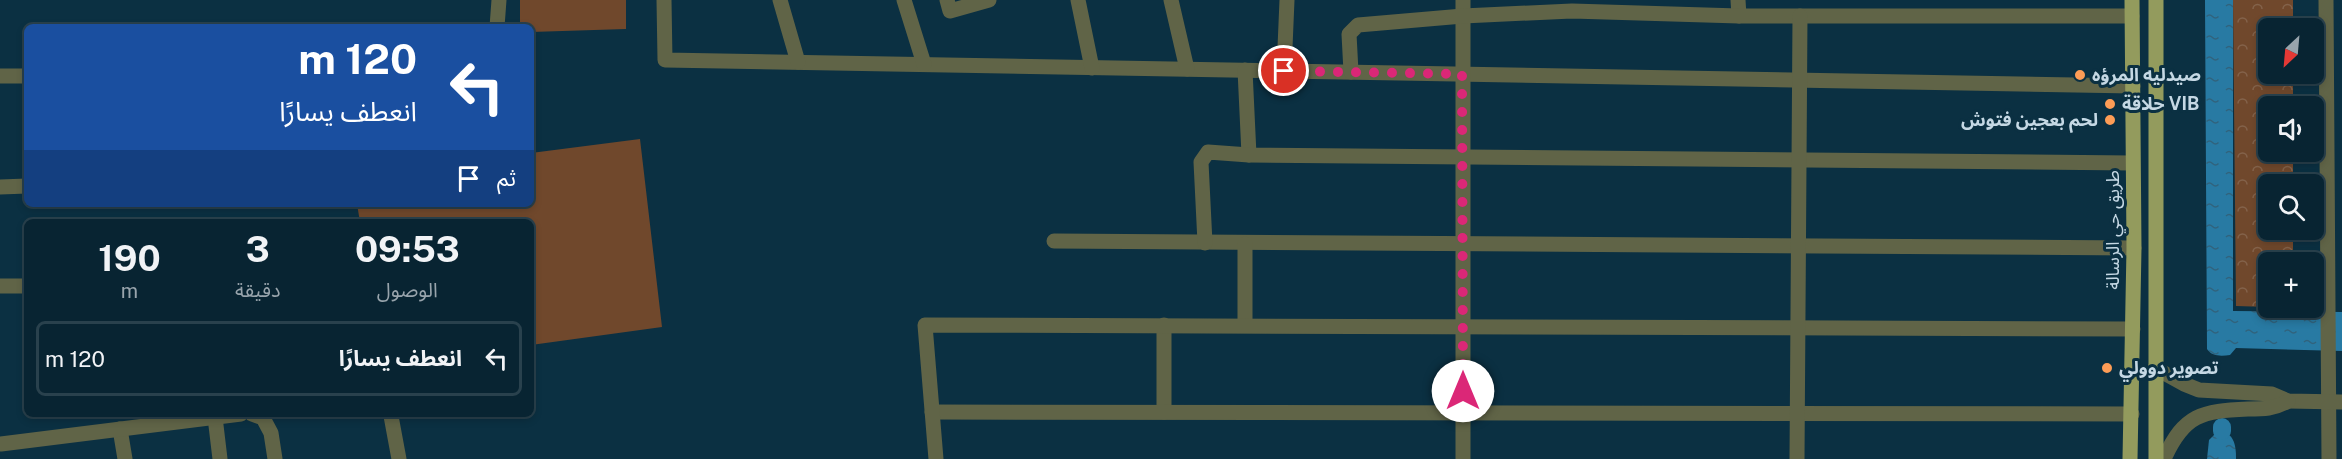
<!DOCTYPE html>
<html lang="ar">
<head>
<meta charset="utf-8">
<style>
  :root { --surface:#082432; --page:#16303e; --text:#f1f3f6; --muted:#98a4ac; --line:#29414d }
  body { margin:0; font-family:"Public Sans","Noto Sans Arabic",sans-serif; background:var(--page); color:var(--text); direction:rtl; height:100vh; display:flex; flex-direction:column; font-size:22px; white-space:nowrap }
  * { box-sizing:border-box; margin:0 }
  p { font-size:20px; color:var(--muted) }
  .icon { flex:none; width:33px; height:33px; fill:none; stroke:currentColor; stroke-width:2; stroke-linecap:round; stroke-linejoin:round }
  .map { position:relative; flex:1; overflow:hidden; direction:ltr }
  .side { position:absolute; left:24px; top:219px; width:510px; height:198px; display:flex; flex-direction:column; background:var(--surface); border-radius:9px; box-shadow:0 3px 9px #0003,0 0 0 2px var(--line); direction:rtl }
  .side>* { flex:none }
  .hud { position:absolute; left:24px; top:24px; width:510px; height:183px; border-radius:9px; box-shadow:0 3px 9px #0003,0 0 0 2px var(--line); direction:rtl; background:#1a4fa0; color:#fff; overflow:hidden }
  .needle { width:39px; rotate:206deg }
  .buttons { position:absolute; left:2258px; top:18px; display:grid; gap:12px }
  .buttons a { display:grid; place-items:center; width:66px; height:66px; border-radius:9px; background:var(--surface); box-shadow:0 3px 9px #0003,0 0 0 2px var(--line); font-size:30px }
  .pin { position:absolute; display:grid; place-items:center; width:51px; height:51px; color:#fff; margin:-26px; border:3px solid #fff; border-radius:50%; box-shadow:0 2px 6px #0007 }
  .me { position:absolute; width:66px; margin:-33px; rotate:0deg; stroke-linejoin:round; filter:drop-shadow(0 0 4px #0008) }
  .turn { display:flex; align-items:center; gap:21px; height:126px; padding:0 18px; font-size:27px }
  .turn .icon { width:78px; height:78px; stroke-width:2.5 }
  .turn b { display:block; font-size:42px; line-height:51px }
  .then { display:flex; align-items:center; height:57px; padding:0 18px; background:#0003; gap:12px; font-size:22px }
  .eta { display:flex; justify-content:space-evenly; align-items:center; height:102px; text-align:center }
  .eta b { font-size:36px; font-weight:700; line-height:42px }
  ul { padding:0; list-style:none }
  li { display:flex; align-items:center; gap:18px; height:75px; margin:0 12px 9px; padding:0 6px; border:3px solid var(--line); border-radius:9px }
  li div { flex:1 }
  li b { display:block; font-size:22px }
  li em { font-style:normal }
  .map>svg:first-child { display:block }
  .park { fill:url(#park-crowns) }
  .pitch { fill:#70482c }
  .water { fill:url(#water-ripples) }
  .lines { fill:none; stroke-linecap:round; stroke-linejoin:round }
  .canal { stroke:#287aa3; stroke-width:18 }
  .minor { stroke:#606447; stroke-width:15 }
  .tertiary { stroke:#606447; stroke-width:15 }
  .primary { stroke:#939b5d; stroke-width:15 }
  .route { stroke:#db2777; stroke-width:10; stroke-dasharray:0 18 }
  .poi-dot { fill:#fd9c56; stroke:#0b3042; stroke-width:2 }
  .labels { text-anchor:middle; stroke-width:6; stroke-linejoin:round; paint-order:stroke }
  .poi-label { font-size:18px; font-weight:bold; fill:#c5d8e4; stroke:#0b3042; text-anchor:start }
  .street-label { font-size:18px; fill:#c5d8e4; stroke:#0b3042 }
</style>
</head>
<body>
<div class="map">
<svg width="2342" height="459" viewBox="0 0 2342 459">
  <defs>
    <pattern id="park-crowns" width="20" height="18" patternUnits="userSpaceOnUse" patternTransform="scale(1.5)"><rect width="20" height="18" fill="#70482c"/><path d="M2 6a3 3 0 1 1 6 0M12 15a3 3 0 1 1 6 0" fill="none" stroke="#83624a"/></pattern>
    <pattern id="water-ripples" width="26" height="14" patternUnits="userSpaceOnUse" patternTransform="scale(1.5)"><rect width="26" height="14" fill="#287aa3"/><path d="M2 4q2-2 4 0t4 0M15 11q2-2 4 0t4 0" fill="none" stroke="#30637d"/></pattern>
  </defs>
  <rect width="100%" height="100%" fill="#0b3042"/>
  <path class="park" d="M2233,0H2293V28H2268V74H2293V106H2268V152H2293V184H2268V230H2293V262H2268V307L2236,306Z"/>
  <g class="pitch">
    <path d="M520,0H626V29L531,32V27H520Z"/>
    <path d="M640,139L662,327L531,345V222H360L357,204H531V153Z"/>
  </g>
  <g class="water">
    <path d="M2205,0H2233V311L2342,312V351L2236,348L2230,355C2222,356 2212,357 2207,349Z"/>
    <path d="M2222,431C2235,435 2236,447 2236,459H2207L2209,440L2217,432Z"/>
  </g>
  <g class="lines">
    <path class="canal" d="M2222,431V427"/>
    <g class="minor">
      <path d="M664,0L665,60L2133,86"/>
      <path d="M780,0L798,62"/>
      <path d="M904,0L924,64"/>
      <path d="M947,0L950,11L989,0"/>
      <path d="M1078,0L1092,68"/>
      <path d="M1171,0L1187,69"/>
      <path d="M1463,0V459"/>
      <path d="M1738,0L1739,16"/>
      <path d="M497,27L499,0"/>
      <path d="M1245,70L1249,155"/>
      <path d="M1284,71L1287,0"/>
      <path d="M1351,72L1349,34L1358,25L1463,16L1572,11L1739,16H2132"/>
      <path d="M0,76H27"/>
      <path d="M0,187L27,186"/>
      <path d="M1054,241L2134,248"/>
      <path d="M1205,243L1201,162L1208,152L1249,155L2132,163"/>
      <path d="M1245,244V325"/>
      <path d="M0,286H27"/>
      <path d="M1164,325V412"/>
      <path d="M932,412L2132,414"/>
      <path d="M252,414L263,418L271,433L275,459"/>
      <path d="M391,416L399,459"/>
      <path d="M215,417L220,459"/>
      <path d="M120,429L125,459"/>
      <path d="M1,444L241,414"/>
      <path d="M936,459L925,325L2133,329"/>
      <path d="M1797,459L1800,16"/>
    </g>
    <g class="tertiary">
      <path d="M2326,0L2329,459"/>
      <path d="M2155,368L2184,384L2199,390L2272,394L2288,401L2342,402"/>
      <path d="M2164,459C2184,414 2202,411 2248,409C2263,409 2275,409 2288,401"/>
    </g>
    <g class="primary">
      <path d="M2156,0V459"/>
      <path d="M2130,459L2134,248L2132,0"/>
    </g>
  </g>
  <g class="lines">
    <path class="route" d="M1284,71L1462,74L1463,391"/>
  </g>
  <g class="poi-dot">
    <circle cx="2080" cy="75" r="6"/>
    <circle cx="2110" cy="104" r="6"/>
    <circle cx="2110" cy="120" r="6"/>
    <circle cx="2107" cy="368" r="6"/>
  </g>
  <g class="labels">
    <g class="poi-label">
      <text x="2092" y="81">صيدليه المرؤه</text>
      <text x="2122" y="110">حلاقة VIB</text>
      <text x="2098" y="126" text-anchor="end">لحم بعجين فتوش</text>
      <text x="2119" y="374">تصوير دوولي</text>
    </g>
    <g class="street-label">
      <text transform="translate(2113 230) rotate(-90)" y="6">طريق حي الرسالة</text>
    </g>
  </g>
</svg>
<div class="buttons">
<a><svg class="needle" viewBox="-14 -14 28 28"><path d="M0-13l5 13h-10z" fill="#e53935"/><path d="M0 13l5-13h-10z" fill="#98a4ac"/></svg></a>
<a><svg class="icon" aria-label="sound" viewBox="0 0 24 24"><path d="M4 9h4l5-4v14l-5-4H4zM17 9q2 3 0 6"/></svg></a>
<a><svg class="icon" aria-label="search" viewBox="0 0 24 24"><circle cx="10" cy="10" r="6"/><path d="M15 15l6 6"/></svg></a>
<a>+</a>
</div>
<div class="pin" style="left:1284px;top:71px;background:#d93025"><svg class="icon" aria-label="arrive" viewBox="0 0 24 24"><path d="M6 21V4h12l-3 4 3 4H6"/></svg></div>
<svg class="me" style="left:1463px;top:391px" viewBox="-20 -20 40 40"><circle r="19" fill="#fff"/><path d="M0-13L10 11 0 6-10 11z" fill="#db2777"/></svg>
<div class="hud">
<div class="turn"><svg class="icon" aria-label="left" viewBox="0 0 24 24"><path d="M17 20v-9H6M10 6l-5 5 5 5"/></svg><div><b>120 m</b>انعطف يسارًا</div></div>
<div class="then">ثم<svg class="icon" aria-label="arrive" viewBox="0 0 24 24"><path d="M6 21V4h12l-3 4 3 4H6"/></svg></div>
</div>
<section class="side">
<div class="eta">
<div><b>09:53</b><p>الوصول</p></div>
<div><b>3</b><p>دقيقة</p></div>
<div><b>190</b><p>m</p></div>
</div>
<ul>
<li><svg class="icon" aria-label="left" viewBox="0 0 24 24"><path d="M17 20v-9H6M10 6l-5 5 5 5"/></svg><div><b>انعطف يسارًا</b></div><em>120 m</em></li>
</ul>
</section>
</div>
</body>
</html>
